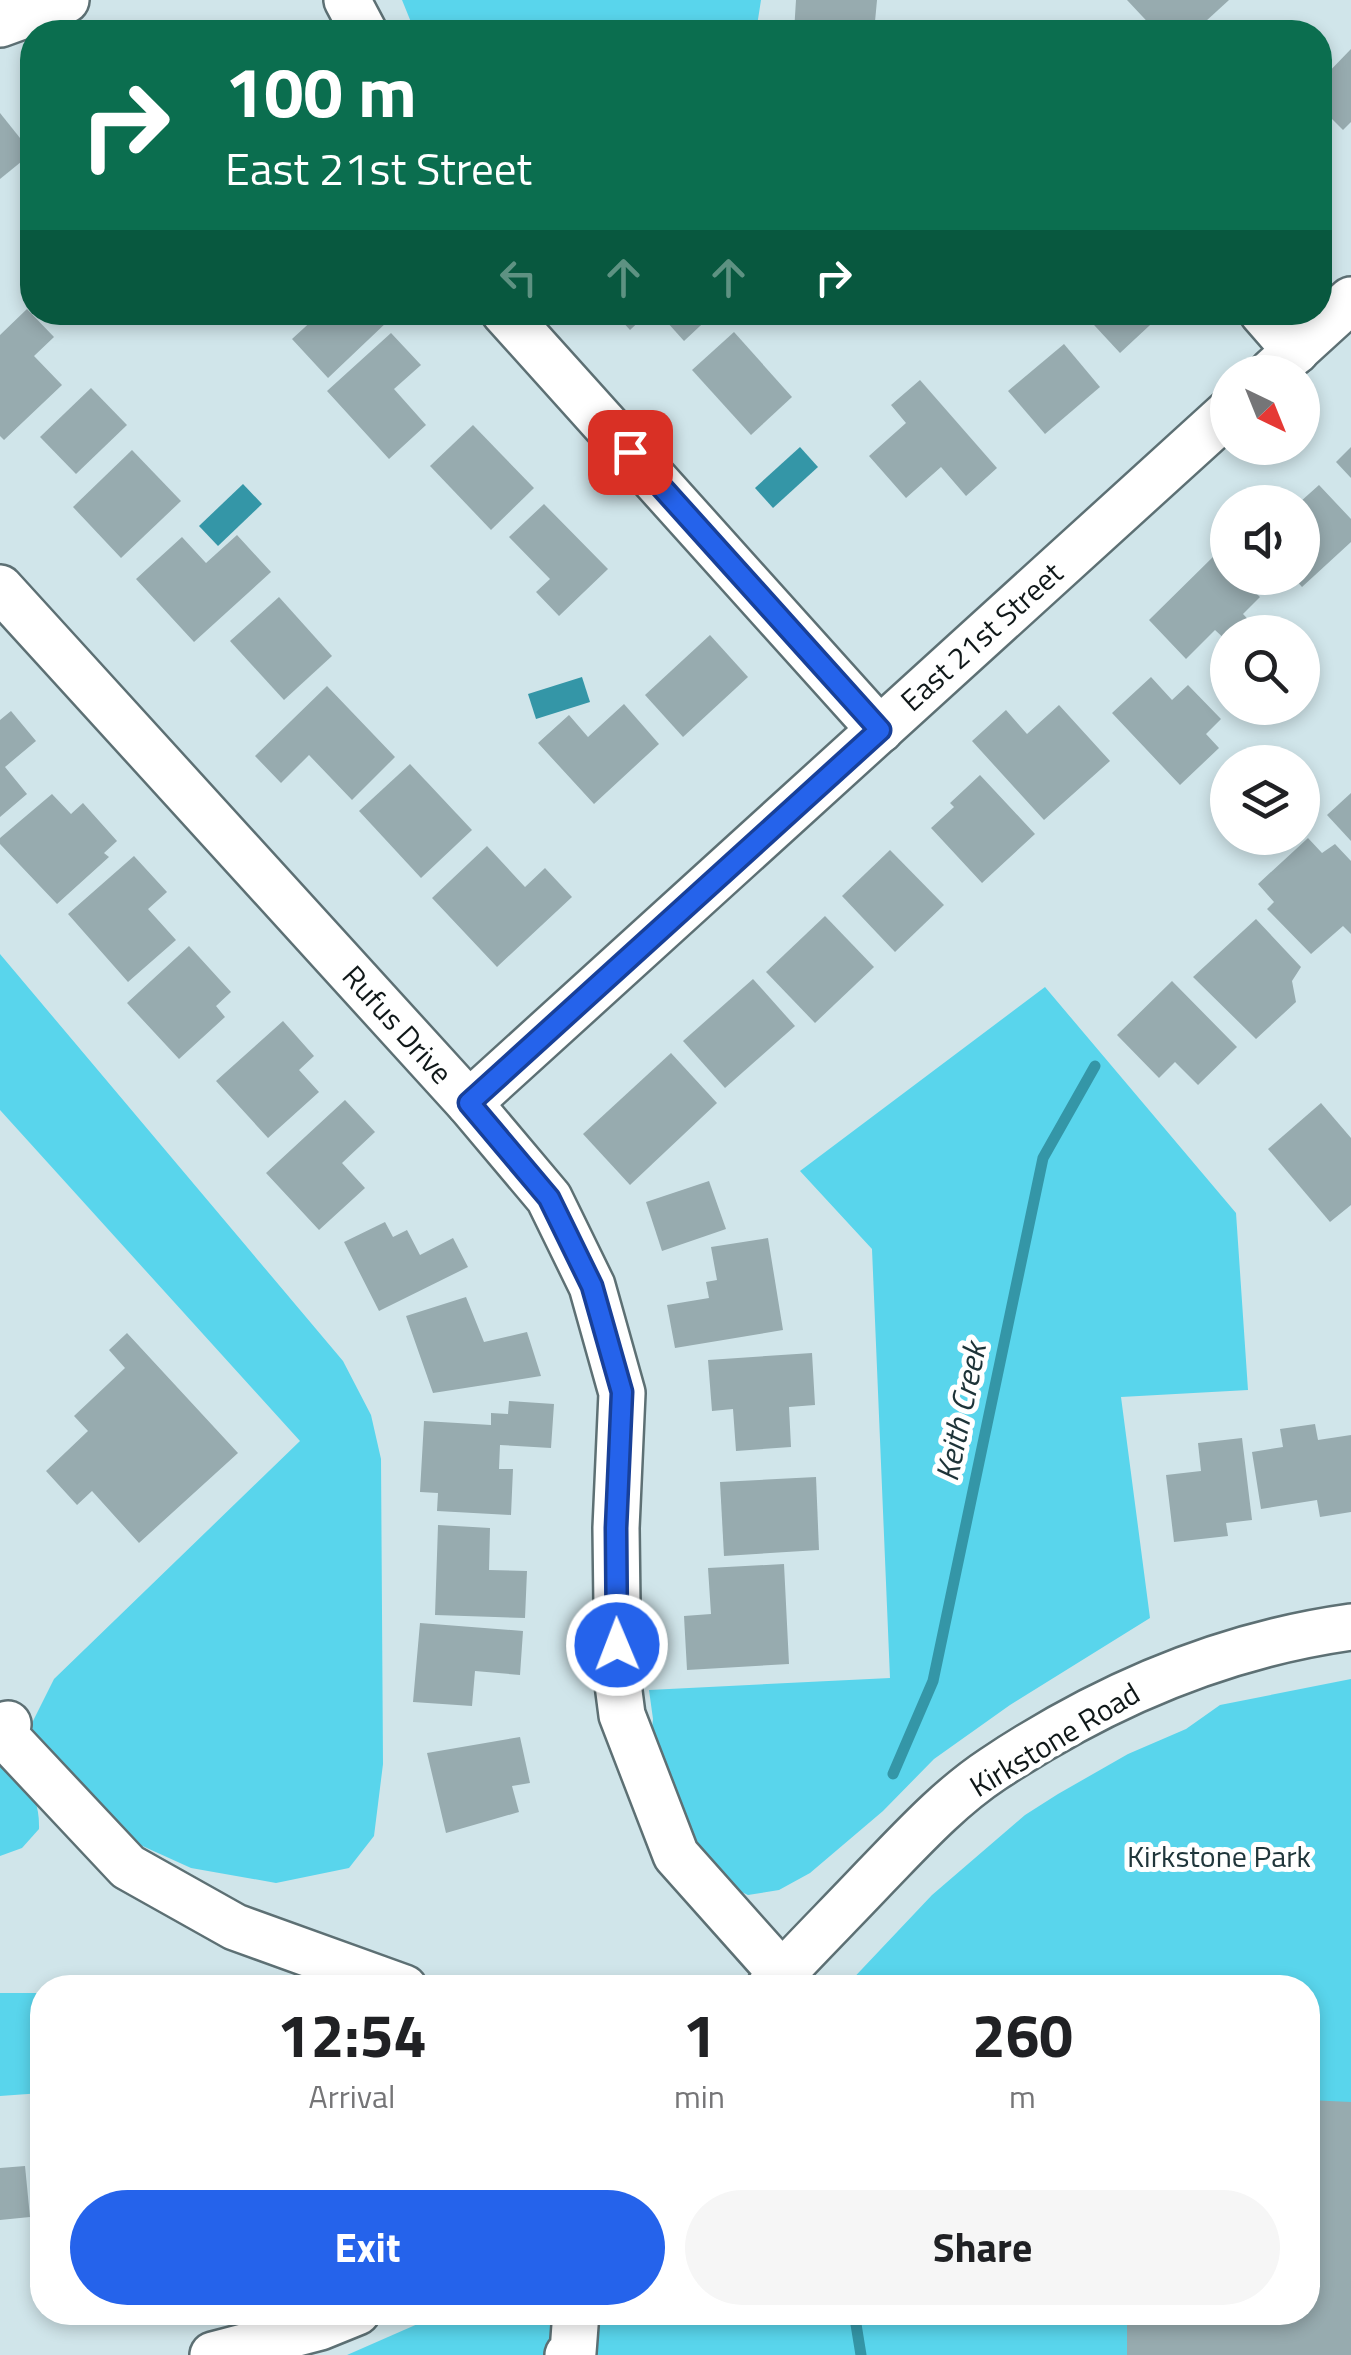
<!DOCTYPE html>
<html lang="en">
<head>
<meta charset="utf-8">
<style>
  :root { --surface:#fff; --page:#f6f6f6; --text:#202124; --muted:#757577; --accent:#2563eb }
  body { margin:0; font-family:"Titillium Web",sans-serif; background:var(--page); color:var(--text); height:100vh; display:flex; flex-direction:column; font-size:38px; white-space:nowrap }
  * { box-sizing:border-box; margin:0 }
  p { font-size:32px; color:var(--muted) }
  .icon { flex:none; width:55px; height:55px; fill:none; stroke:currentColor; stroke-width:2; stroke-linecap:round; stroke-linejoin:round }
  .map { position:relative; flex:1; overflow:hidden }
  .details { position:absolute; left:30px; top:1975px; width:1290px; height:350px; display:flex; flex-direction:column; background:var(--surface); border-radius:40px; box-shadow:0 5px 15px #0003 }
  .details>* { flex:none }
  .hud { position:absolute; left:20px; top:20px; width:1312px; height:305px; border-radius:40px; box-shadow:0 5px 15px #0003; background:#0b6e4f; color:#fff; overflow:hidden }
  .needle { width:65px; rotate:137deg }
  .tools { position:absolute; left:1210px; top:355px; display:grid; gap:20px }
  .tools a { display:grid; place-items:center; width:110px; height:110px; border-radius:50%; background:var(--surface); box-shadow:0 5px 15px #0003; font-size:50px }
  .pin { position:absolute; display:grid; place-items:center; width:85px; height:85px; color:#fff; margin:-42px; border-radius:20px; box-shadow:0 5px 15px #0006 }
  .me { position:absolute; width:110px; margin:-55px; rotate:359deg; stroke-linejoin:round; filter:drop-shadow(0 0 8px #0008) }
  .turn { display:flex; align-items:center; gap:35px; height:210px; padding:0 40px; font-size:45px }
  .turn .icon { width:130px; height:130px; stroke-width:2.5 }
  .turn b { display:block; font-size:70px; line-height:85px }
  .lanes { display:flex; align-items:center; height:95px; padding:0 40px; background:#0003; justify-content:center; gap:50px; direction:ltr }
  .lanes .off { opacity:.35 }
  .eta { display:flex; justify-content:space-evenly; align-items:center; height:170px; text-align:center }
  .eta b { font-size:60px; font-weight:700; line-height:70px }
  .primary-button { display:flex; gap:20px; margin-top:auto; padding:20px 40px }
  .primary-button a { flex:1; height:115px; border-radius:60px; background:var(--accent); color:#fff; font-size:40px; font-weight:700; line-height:115px; text-align:center }
  .primary-button a+a { background:var(--page); color:var(--text) }
  .map>svg:first-child { display:block }
  .green { fill:#59d5ec }
  .water { fill:#3496a7 }
  .lines { fill:none; stroke-linecap:round; stroke-linejoin:round }
  .stream { stroke:#3496a7; stroke-width:11 }
  .building { fill:#97abaf }
  .minor-casing { stroke:#5d7074; stroke-width:50 }
  .minor { stroke:#fff; stroke-width:45 }
  .route-casing { stroke:#184099; stroke-width:25 }
  .route { stroke:#2563eb; stroke-width:18 }
  .labels { text-anchor:middle; stroke-width:10; stroke-linejoin:round; paint-order:stroke }
  .street-label { font-size:30px; fill:#101819; stroke:#fff }
  .park-label { font-size:30px; fill:#20363b; stroke:#fff }
  .water-label { font-size:32px; font-style:italic; fill:#1d3338; stroke:#fff }
</style>
</head>
<body>
<div class="map">
<svg width="1351" height="2355" viewBox="0 0 1351 2355">
  <rect width="100%" height="100%" fill="#d0e5ea"/>
  <g class="green">
    <path d="M402,0H761L756,32H415Z"/>
    <path d="M0,954L343,1361L371,1415L381,1459L383,1764L374,1836L349,1868L276,1883L191,1868L138,1844L59,1790L34,1756L32,1723L54,1679L300,1441L0,1110Z"/>
    <path d="M1045,987L1236,1213L1248,1390L1121,1397L1150,1618L1010,1705L934,1759L883,1811L810,1873L779,1890L748,1895L715,1880L649,1756L653,1719L649,1690L890,1678L872,1249L800,1171Z"/>
    <path d="M1351,1679V2355H347L445,2312H1308V1988L845,1987L932,1895L1025,1815L1058,1794L1128,1754L1186,1729L1220,1705Z"/>
    <path d="M0,1754C24,1776 40,1795 39,1829L22,1848L0,1856Z"/>
    <path d="M168,1978L252,1987H86Z"/>
    <path d="M0,1993H42V2093L0,2096Z"/>
  </g>
  <g class="water">
    <path d="M800,447L818,467L773,508L755,488Z"/>
    <path d="M243,484L262,504L218,546L199,526Z"/>
    <path d="M582,677L590,702L536,719L528,694Z"/>
  </g>
  <g class="lines">
    <g class="stream">
      <path d="M893,1774L933,1681L1043,1158L1095,1066"/>
      <path d="M854,2312L861,2355"/>
    </g>
  </g>
  <g class="building">
    <path d="M796,0H877L874,32H794Z"/>
    <path d="M1127,0H1229L1194,32H1157Z"/>
    <path d="M1351,49V122L1343,130L1320,107V81Z"/>
    <path d="M0,113L32,153L0,179Z"/>
    <path d="M27,309L54,337L34,356L62,385L4,440L0,436V335Z"/>
    <path d="M312,312H381L388,321L328,378L292,339L316,317Z"/>
    <path d="M614,312H649L630,330Z"/>
    <path d="M658,312H715L684,341Z"/>
    <path d="M1082,312H1164L1120,353Z"/>
    <path d="M734,332L792,397L751,435L692,370Z"/>
    <path d="M391,333L421,365L394,389L426,425L389,459L327,391Z"/>
    <path d="M1064,344L1100,387L1045,434L1008,391Z"/>
    <path d="M920,380L997,468L966,496L941,467L906,498L869,456L906,423L891,405Z"/>
    <path d="M91,388L127,425L76,474L40,437Z"/>
    <path d="M473,425L534,488L491,530L430,466Z"/>
    <path d="M1351,447V478L1336,462Z"/>
    <path d="M132,450L181,501L121,558L73,507Z"/>
    <path d="M1319,485L1351,519V542L1302,587L1294,578H1302V502H1300Z"/>
    <path d="M544,504L608,569L559,616L536,592L550,579L509,537Z"/>
    <path d="M237,535L271,572L194,642L136,579L182,537L206,563Z"/>
    <path d="M1217,553L1228,564V578H1240L1260,597L1243,614L1259,631L1228,632V642L1215,630L1186,659L1149,620Z"/>
    <path d="M279,597L332,656L284,700L230,641Z"/>
    <path d="M710,635L748,677L683,737L645,695Z"/>
    <path d="M1151,677L1172,700L1188,685L1221,719L1206,734L1219,748L1180,785L1112,713Z"/>
    <path d="M327,686L395,757L352,800L309,755L281,783L255,756Z"/>
    <path d="M624,704L659,744L594,804L538,743L569,715L588,737Z"/>
    <path d="M1059,705L1110,761L1044,820L972,741L1006,710L1027,734Z"/>
    <path d="M11,711L36,741L5,767L27,794L0,817V720Z"/>
    <path d="M410,764L472,830L421,878L359,811Z"/>
    <path d="M980,775L1035,834L982,883L931,828L954,807L950,803Z"/>
    <path d="M1351,793V841L1327,815Z"/>
    <path d="M52,794L71,814L83,803L117,841L104,853L109,857L57,904L0,844V838Z"/>
    <path d="M1308,838L1322,853L1335,844L1351,861V934L1343,926L1311,954L1267,909L1274,902L1258,884Z"/>
    <path d="M487,846L525,887L545,868L572,897L497,967L432,898Z"/>
    <path d="M890,850L944,905L895,952L842,896Z"/>
    <path d="M134,856L167,892L148,909L176,940L128,982L68,914Z"/>
    <path d="M825,916L874,967L815,1023L766,972Z"/>
    <path d="M1256,919L1301,967L1292,981L1296,1002L1256,1039L1193,977Z"/>
    <path d="M189,946L231,992L216,1006L225,1017L179,1059L127,1003Z"/>
    <path d="M753,979L795,1026L725,1088L683,1041Z"/>
    <path d="M1172,981L1237,1047L1198,1085L1175,1062L1159,1078L1117,1035Z"/>
    <path d="M283,1021L314,1056L299,1070L319,1092L268,1138L216,1081Z"/>
    <path d="M671,1053L717,1103L630,1185L583,1134Z"/>
    <path d="M345,1100L375,1132L342,1163L365,1188L319,1230L266,1173Z"/>
    <path d="M1321,1103L1351,1138V1205L1330,1222L1268,1149Z"/>
    <path d="M709,1181L726,1229L662,1251L646,1202Z"/>
    <path d="M385,1222L393,1237L407,1230L420,1255L453,1238L468,1267L379,1311L344,1242Z"/>
    <path d="M768,1238L783,1330L675,1348L667,1305L709,1298L706,1282L717,1280L711,1247Z"/>
    <path d="M466,1297L484,1342L527,1332L541,1376L433,1393L406,1316Z"/>
    <path d="M127,1333L238,1453L139,1543L92,1491L77,1505L46,1471L88,1431L74,1416L125,1368L109,1350Z"/>
    <path d="M812,1353L815,1405L789,1407L791,1447L736,1451L733,1409L712,1411L708,1360Z"/>
    <path d="M509,1401L554,1404L551,1448L500,1445L499,1469H513L511,1515L437,1511L438,1493L420,1492L424,1421L491,1425V1413L508,1414Z"/>
    <path d="M1315,1424L1318,1440L1351,1435V1512L1320,1517L1317,1500L1261,1509L1252,1452L1283,1447L1280,1429Z"/>
    <path d="M1242,1438L1252,1520L1226,1523L1228,1536L1174,1542L1166,1475L1201,1471L1198,1443Z"/>
    <path d="M816,1477L819,1550L724,1556L720,1482Z"/>
    <path d="M438,1525L490,1528L489,1570L527,1571L525,1618L435,1615Z"/>
    <path d="M784,1564L789,1664L687,1670L684,1616L711,1614L708,1568Z"/>
    <path d="M420,1623L523,1631L520,1675L475,1671L472,1706L413,1702Z"/>
    <path d="M520,1737L530,1783L512,1786L519,1812L446,1833L427,1753Z"/>
    <path d="M1308,2100L1351,2102V2355H1127V2312H1308Z"/>
    <path d="M25,2166L30,2217L0,2220V2168Z"/>
  </g>
  <g class="lines">
    <defs>
      <g id="minor">
        <path d="M347,0L364,32"/>
        <path d="M0,24L66,0"/>
        <path d="M504,312L880,730"/>
        <path d="M1262,312L1296,351"/>
        <path d="M1272,372L1351,300"/>
        <path d="M0,588L469,1103L549,1198L592,1286L622,1393L616,1528L618,1684L622,1715L676,1855L782,1974"/>
        <path d="M469,1103L1228,413"/>
        <path d="M8,1724L6,1737L128,1867L235,1927L404,1988"/>
        <path d="M769,1988C804,1950 840,1914 875,1877C911,1840 949,1798 993,1769C1101,1697 1222,1645 1351,1627"/>
        <path d="M213,2355L320,2327L357,2312"/>
        <path d="M568,2355L573,2352L576,2312"/>
      </g>
    </defs>
    <use href="#minor" class="minor-casing"/>
    <use href="#minor" class="minor"/>
  </g>
  <g class="lines">
    <defs>
      <path id="route" d="M617,1645L616,1528L622,1392L592,1286L549,1198L469,1103L880,730L630,452"/>
    </defs>
    <use href="#route" class="route-casing"/>
    <use href="#route" class="route"/>
  </g>
  <g class="labels">
    <g class="street-label">
      <text transform="translate(982 637) rotate(-42)" y="10">East 21st Street</text>
      <text transform="translate(397 1025) rotate(48)" y="10">Rufus Drive</text>
      <text transform="translate(1055 1740) rotate(-31)" y="10">Kirkstone Road</text>
    </g>
    <g class="park-label">
      <text x="1219" y="1867">Kirkstone Park</text>
    </g>
    <g class="water-label">
      <text transform="translate(961 1412) rotate(-78)" y="11">Keith Creek</text>
    </g>
  </g>
</svg>
<div class="tools">
<a><svg class="needle" viewBox="-14 -14 28 28"><path d="M0-13l5 13h-10z" fill="#e53935"/><path d="M0 13l5-13h-10z" fill="#757577"/></svg></a>
<a><svg class="icon" aria-label="sound" viewBox="0 0 24 24"><path d="M4 9h4l5-4v14l-5-4H4zM17 9q2 3 0 6"/></svg></a>
<a><svg class="icon" aria-label="search" viewBox="0 0 24 24"><circle cx="10" cy="10" r="6"/><path d="M15 15l6 6"/></svg></a>
<a><svg class="icon" aria-label="layers" viewBox="0 0 24 24"><path d="M12 4l9 5-9 5-9-5zM3 14l9 5 9-5"/></svg></a>
</div>
<div class="pin" style="left:630px;top:452px;background:#d93025"><svg class="icon" aria-label="arrive" viewBox="0 0 24 24"><path d="M6 21V4h12l-3 4 3 4H6"/></svg></div>
<svg class="me" style="left:617px;top:1645px" viewBox="-20 -20 40 40"><circle r="17" fill="#2563eb" stroke="#fff" stroke-width="3"/><path d="M0-11L8 9 0 5-8 9z" fill="#fff"/></svg>
<div class="hud">
<div class="turn"><svg class="icon" aria-label="right" viewBox="0 0 24 24"><path d="M7 20v-9h11M14 6l5 5-5 5"/></svg><div><b>100 m</b>East 21st Street</div></div>
<div class="lanes"><svg class="icon off" aria-label="left" viewBox="0 0 24 24"><path d="M17 20v-9H6M10 6l-5 5 5 5"/></svg><svg class="icon off" aria-label="ahead" viewBox="0 0 24 24"><path d="M12 20V5M6 11l6-6 6 6"/></svg><svg class="icon off" aria-label="ahead" viewBox="0 0 24 24"><path d="M12 20V5M6 11l6-6 6 6"/></svg><svg class="icon" aria-label="right" viewBox="0 0 24 24"><path d="M7 20v-9h11M14 6l5 5-5 5"/></svg></div>
</div>
<section class="details">
<div class="eta">
<div><b>12:54</b><p>Arrival</p></div>
<div><b>1</b><p>min</p></div>
<div><b>260</b><p>m</p></div>
</div>
<div class="primary-button"><a>Exit</a><a>Share</a></div>
</section>
</div>
</body>
</html>
